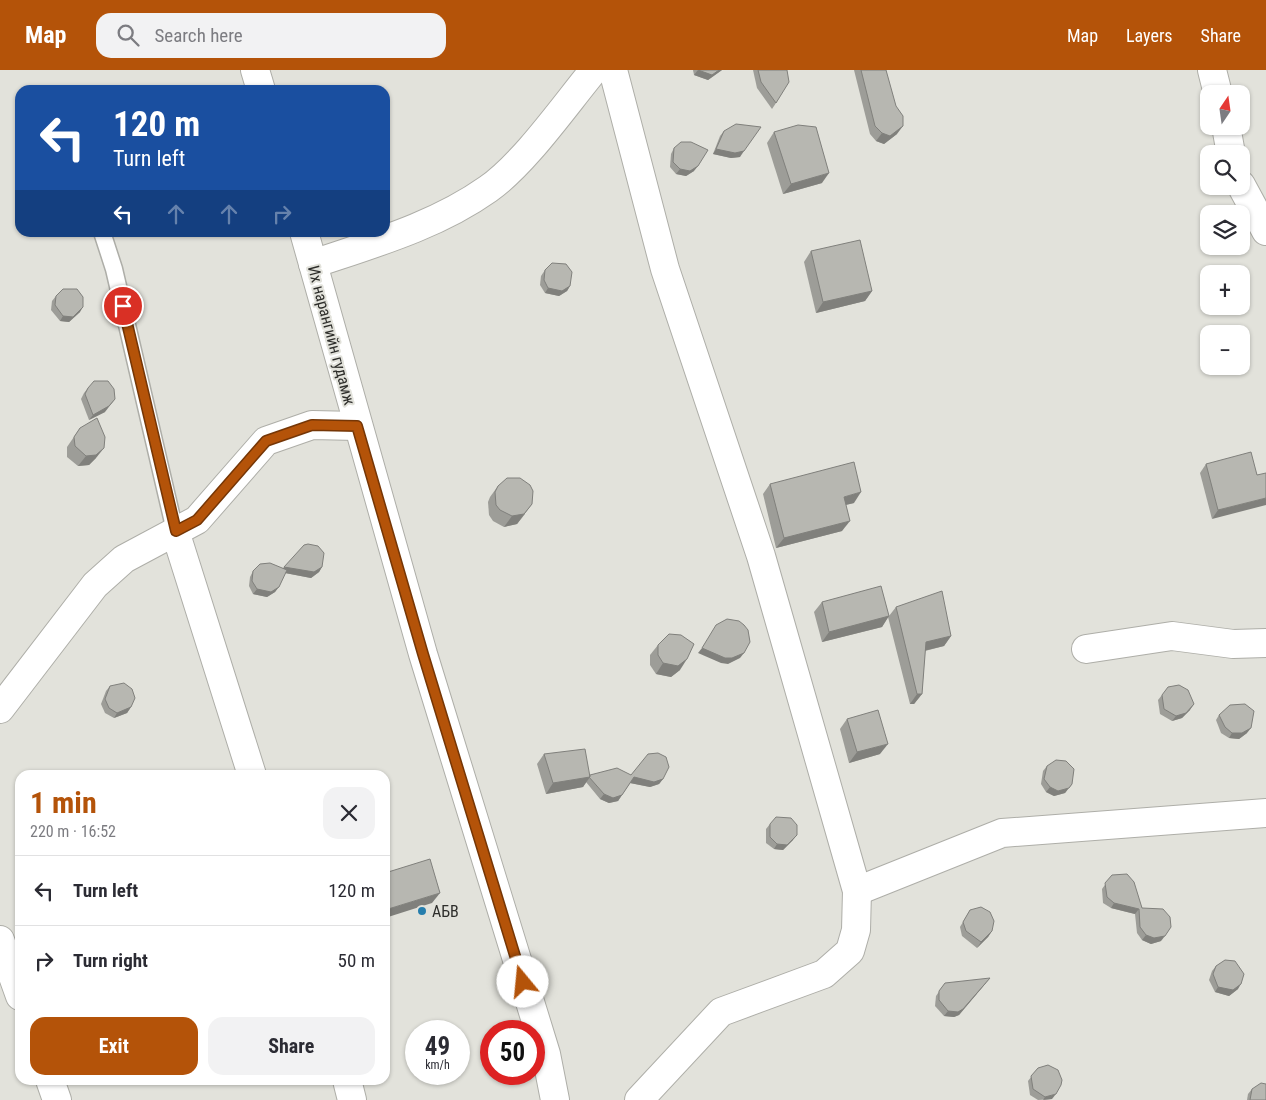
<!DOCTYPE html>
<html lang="en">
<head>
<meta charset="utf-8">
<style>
  :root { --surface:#fff; --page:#f2f2f3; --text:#2b2b33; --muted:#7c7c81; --line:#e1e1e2; --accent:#b45309 }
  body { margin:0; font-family:"Roboto Condensed",sans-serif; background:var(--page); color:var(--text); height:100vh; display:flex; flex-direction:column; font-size:19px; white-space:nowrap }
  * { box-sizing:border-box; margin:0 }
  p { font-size:16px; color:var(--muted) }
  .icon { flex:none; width:28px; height:28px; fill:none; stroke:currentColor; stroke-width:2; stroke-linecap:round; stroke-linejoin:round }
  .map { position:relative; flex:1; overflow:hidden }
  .side { position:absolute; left:15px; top:700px; width:375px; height:315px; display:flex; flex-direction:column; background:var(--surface); border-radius:15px; box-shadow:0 1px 4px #0004 }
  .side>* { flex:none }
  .banner { position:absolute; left:15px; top:15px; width:375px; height:152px; border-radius:15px; box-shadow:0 1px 4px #0004; background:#1a4fa0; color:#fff; overflow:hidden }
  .needle { width:32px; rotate:13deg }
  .tools { position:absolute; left:1200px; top:15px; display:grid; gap:10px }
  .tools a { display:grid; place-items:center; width:50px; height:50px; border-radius:10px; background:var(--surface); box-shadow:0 1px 4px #0004; font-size:25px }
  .speed { position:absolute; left:405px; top:950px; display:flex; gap:10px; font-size:25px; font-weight:700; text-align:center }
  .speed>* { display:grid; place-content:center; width:65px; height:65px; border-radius:50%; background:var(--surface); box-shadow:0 1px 4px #0004; line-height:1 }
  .speed small { font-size:12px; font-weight:400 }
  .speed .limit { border:8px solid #d22; background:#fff; color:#111 }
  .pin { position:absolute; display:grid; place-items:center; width:42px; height:42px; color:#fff; margin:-21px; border:2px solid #fff; border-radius:50%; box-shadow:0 1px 5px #0007 }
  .me { position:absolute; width:55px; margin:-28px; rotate:343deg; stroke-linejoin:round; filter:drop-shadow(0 0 4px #0008) }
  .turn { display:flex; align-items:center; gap:18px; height:105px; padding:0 15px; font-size:22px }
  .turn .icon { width:65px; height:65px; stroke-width:2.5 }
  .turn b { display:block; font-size:35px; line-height:42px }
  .lanes { display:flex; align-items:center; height:48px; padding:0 15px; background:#0003; justify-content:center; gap:25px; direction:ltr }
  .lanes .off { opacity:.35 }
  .round { display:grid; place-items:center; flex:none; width:52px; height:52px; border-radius:15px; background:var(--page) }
  .summary { display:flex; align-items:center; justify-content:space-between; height:85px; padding:0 15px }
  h1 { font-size:30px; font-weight:700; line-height:38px; color:var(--accent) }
  .button { display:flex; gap:10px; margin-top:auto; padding:10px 15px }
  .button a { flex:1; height:58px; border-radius:15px; background:var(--accent); color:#fff; font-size:20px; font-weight:700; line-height:58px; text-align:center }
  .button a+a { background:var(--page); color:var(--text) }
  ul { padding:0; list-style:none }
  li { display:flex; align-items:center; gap:15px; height:70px; padding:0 15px; border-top:1px solid var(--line) }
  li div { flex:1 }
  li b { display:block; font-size:19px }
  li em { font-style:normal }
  header { display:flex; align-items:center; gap:30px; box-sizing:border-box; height:70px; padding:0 25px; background:var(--accent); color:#fff }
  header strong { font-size:24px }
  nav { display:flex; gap:28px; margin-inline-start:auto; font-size:18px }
  .search { width:350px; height:45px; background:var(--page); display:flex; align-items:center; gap:12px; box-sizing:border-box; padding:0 18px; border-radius:15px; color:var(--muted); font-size:19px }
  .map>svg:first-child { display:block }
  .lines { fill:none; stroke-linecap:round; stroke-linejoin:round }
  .service-casing { stroke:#aeaea8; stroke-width:19 }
  .minor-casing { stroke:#aeaea8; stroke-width:30 }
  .secondary-casing { stroke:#aeaea8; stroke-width:30 }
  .service { stroke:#fff; stroke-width:16 }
  .minor { stroke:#fff; stroke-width:28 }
  .secondary { stroke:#fff; stroke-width:28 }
  .wall { fill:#9d9d98 }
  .shaded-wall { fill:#80807c }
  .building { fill:#b7b7b1; stroke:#80807c }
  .route-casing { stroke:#753606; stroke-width:12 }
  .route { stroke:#b45309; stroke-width:9 }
  .poi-dot { fill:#267ead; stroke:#e2e2db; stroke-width:2 }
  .labels { text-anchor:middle; stroke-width:4; stroke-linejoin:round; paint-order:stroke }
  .street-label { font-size:16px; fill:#2e2e2b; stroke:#e2e2db }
  .poi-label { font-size:16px; fill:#2e2e2b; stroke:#e2e2db; text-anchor:start }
</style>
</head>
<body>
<header>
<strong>Map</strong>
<div class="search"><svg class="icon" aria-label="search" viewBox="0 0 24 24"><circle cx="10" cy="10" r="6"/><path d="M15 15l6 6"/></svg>Search here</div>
<nav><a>Map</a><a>Layers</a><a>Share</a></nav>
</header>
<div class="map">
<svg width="1266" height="1030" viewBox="0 0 1266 1030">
  <rect width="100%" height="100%" fill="#e2e2db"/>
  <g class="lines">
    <defs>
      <path id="service" d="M102,162L114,199L175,461"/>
      <g id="minor">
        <path d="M613,0L665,199L761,486L857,821L856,860L850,881L824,904L721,942L639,1030"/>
        <path d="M1212,0L1218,24"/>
        <path d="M1226,56L1231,84"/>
        <path d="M1241,115L1266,161"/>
        <path d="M313,194C372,174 436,156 488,119C524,94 565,35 594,0"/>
        <path d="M175,461L252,705"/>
        <path d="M1086,579L1172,566L1233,574L1266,573"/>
        <path d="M0,639L95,515L124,489L197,450L266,371L312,355L357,356"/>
        <path d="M857,821L1002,763L1266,743"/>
        <path d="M0,870L20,926"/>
        <path d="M50,1010L57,1030"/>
        <path d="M347,1010L352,1030"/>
      </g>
      <g id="secondary">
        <path d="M255,0L261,20"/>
        <path d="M304,162L423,584L546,984L555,1030"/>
      </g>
    </defs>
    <use href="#service" class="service-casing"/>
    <use href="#minor" class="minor-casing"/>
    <use href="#secondary" class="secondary-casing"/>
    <use href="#service" class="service"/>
    <use href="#minor" class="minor"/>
    <use href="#secondary" class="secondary"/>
  </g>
  <g class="wall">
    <path d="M693,0H722L708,10L694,5Z"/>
    <path d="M753,0H787L776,33L772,39L757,18Z"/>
    <path d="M854,0H886L897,64L884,74L876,71L870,64Z"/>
    <path d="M724,61L740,87L731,88L713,84L720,66Z"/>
    <path d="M774,62L822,113L783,124L767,73Z"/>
    <path d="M674,78L694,101L686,106L676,104L670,97L671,84Z"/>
    <path d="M811,181L872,221L865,231L816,243L804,192Z"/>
    <path d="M545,200L570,216L567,221L559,226L545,223L540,215L541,206Z"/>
    <path d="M56,226L80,242L69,252L60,251L51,240L52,231Z"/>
    <path d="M88,318L105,342L89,350L81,329L84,323Z"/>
    <path d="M80,358L96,388L89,395L78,396L67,387V377Z"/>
    <path d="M1206,394L1257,405L1212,449L1200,403Z"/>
    <path d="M770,414L854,433L846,435L842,461L776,478L763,424Z"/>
    <path d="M498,416L525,444L517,454L504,457L493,451L489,445L488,432L490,427Z"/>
    <path d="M322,497L319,502L311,508L285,503L275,522L267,527L253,524L249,516L250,507L253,501L283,498Z"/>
    <path d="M822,532L889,546L896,537L951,566L944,576L925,581L922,624L914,634H910L888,547L882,557L822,572L814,542Z"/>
    <path d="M658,575L680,600L671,607L656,604L650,595V585Z"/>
    <path d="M110,616L131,637L127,643L114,648L105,643L101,634L106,621Z"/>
    <path d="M1162,625L1190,640L1182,648L1172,651L1160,644L1158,630Z"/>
    <path d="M1219,645L1247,663L1239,669L1229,668L1221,663L1216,650Z"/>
    <path d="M847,649L880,684L849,693L840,659Z"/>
    <path d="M544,684L590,705H631L663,709L659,714L650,717L630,713L618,731L609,733L600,729L586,712L583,717L546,724L537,694Z"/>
    <path d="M1047,696L1068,719L1065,723L1054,726L1046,722L1041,714L1043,701Z"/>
    <path d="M770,754L793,770L783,780L774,779L766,773V759Z"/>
    <path d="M1112,805L1142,838L1161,871L1151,874L1142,870L1137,863L1135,844L1111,838L1103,833L1102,819Z"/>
    <path d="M970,840L992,861L988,867L977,878L962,866L960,857Z"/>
    <path d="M1216,896L1238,919L1229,926L1215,922L1209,910L1212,901Z"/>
    <path d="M945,913H986L959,945L954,947L944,946L935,936L936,926Z"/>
    <path d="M1038,998L1052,1029L1038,1030L1030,1025L1028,1011Z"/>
    <path d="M1252,1019L1266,1030H1247L1248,1024Z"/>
  </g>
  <g class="shaded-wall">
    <path d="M698,0H722L708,10L694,5Z"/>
    <path d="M903,56L897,64L884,74L876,71L882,63Z"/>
    <path d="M716,79L744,81L740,87L731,88L713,84Z"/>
    <path d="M698,96L694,101L686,106L676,104L680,99Z"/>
    <path d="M829,103L822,113L783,124L791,114Z"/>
    <path d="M570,216L567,221L559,226L545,223L548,218Z"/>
    <path d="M872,221L865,231L816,243L823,232Z"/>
    <path d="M83,237L80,242L69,252L60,251L63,246Z"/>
    <path d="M115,329L105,342L89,350L93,345Z"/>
    <path d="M104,378L96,388L89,395L78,396L86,386Z"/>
    <path d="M861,422L854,433L836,437L844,427Z"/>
    <path d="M1266,428V435L1212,449L1218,440Z"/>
    <path d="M532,434L517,454L504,457L512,446Z"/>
    <path d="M850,451L842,461L776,478L784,468Z"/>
    <path d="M284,497H322L319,502L311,508L280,502Z"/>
    <path d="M279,517L275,522L267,527L253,524L257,519Z"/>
    <path d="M889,546L882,557L822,572L829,562Z"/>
    <path d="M951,566L944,576L919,582L926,572Z"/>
    <path d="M702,578L744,583L740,588L728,594L721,593L698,583Z"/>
    <path d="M687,589L680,600L671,607L656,604L663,593Z"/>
    <path d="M917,624H922L914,634H910Z"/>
    <path d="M1194,634L1190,640L1182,648L1172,651L1176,646Z"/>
    <path d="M131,637L127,643L114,648L117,643Z"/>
    <path d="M1251,658L1247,663L1239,669L1229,668L1232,663Z"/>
    <path d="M888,674L880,684L849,693L857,682Z"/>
    <path d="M590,707L583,717L546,724L553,713Z"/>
    <path d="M634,707L663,709L659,714L650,717L630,713Z"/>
    <path d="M1072,714L1065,723L1054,726L1046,722L1050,717Z"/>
    <path d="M604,724L622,725L618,731L609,733L600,729Z"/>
    <path d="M797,765L793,770L783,780L774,779L777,774Z"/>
    <path d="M440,823L432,833L385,848V840Z"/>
    <path d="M1114,833L1139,839L1135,844L1111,838Z"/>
    <path d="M992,861L988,867L977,878L981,872Z"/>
    <path d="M1146,865L1165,866L1161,871L1151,874L1142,870Z"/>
    <path d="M990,908L959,945L954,947L944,946L948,941Z"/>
    <path d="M1241,914L1238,919L1229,926L1215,922L1218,917Z"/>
    <path d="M1056,1024L1052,1029L1043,1030L1045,1027Z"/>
  </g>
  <g class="building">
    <path d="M698,0H719L712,5Z"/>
    <path d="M758,0H787L789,12L776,33L761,12Z"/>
    <path d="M861,0H886L896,36L903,46V56L890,66L882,63L875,56Z"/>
    <path d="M736,54L761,57L744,81L735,83L716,79L724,61Z"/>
    <path d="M798,55L816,57L829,103L791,114L774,62Z"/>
    <path d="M681,72H691L708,80L698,96L690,101L680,99L673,92L674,78Z"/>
    <path d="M860,170L872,221L823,232L811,181Z"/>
    <path d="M552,193L566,194L572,202L570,216L562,221L548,218L544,210L545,200Z"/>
    <path d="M63,219H77L83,227V237L73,247L63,246L55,235L56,226Z"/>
    <path d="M94,311H108L114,319L115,329L109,336L93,345L85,324L88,318Z"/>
    <path d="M97,348L105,367L104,378L96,385L86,386L75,376L74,367L80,358Z"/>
    <path d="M1251,382L1257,405L1266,403V428L1218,440L1206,394Z"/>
    <path d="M854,392L861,422L844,427L850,451L784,468L770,414Z"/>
    <path d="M507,408H520L530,415L533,421L532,434L524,444L512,446L500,440L496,435L495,422L498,416Z"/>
    <path d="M308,474L318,476L324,483L322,497L314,502L284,497L304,475Z"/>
    <path d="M270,493L287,500L279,517L271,522L257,519L252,511L253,501L260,494Z"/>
    <path d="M881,516L889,546L829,562L822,532Z"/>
    <path d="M942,521L951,566L926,572L922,624H917L896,537Z"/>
    <path d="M727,549L739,551L744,555L748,560L750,572L744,583L732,588H725L702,578L716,555Z"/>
    <path d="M669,564L681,565L694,574L687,589L678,596L663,593L658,585V575Z"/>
    <path d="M124,613L132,619L135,628L131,637L117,643L109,638L105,629L110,616Z"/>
    <path d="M1179,615L1188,620L1194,634L1186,643L1176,646L1164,639L1162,625L1168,617Z"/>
    <path d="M1245,634L1254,641L1251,658L1242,663H1232L1225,657L1219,645L1230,635Z"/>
    <path d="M878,640L888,674L857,682L847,649Z"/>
    <path d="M585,679L590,707L553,713L544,684Z"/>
    <path d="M658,683L666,687L669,697L663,709L654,712L634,707L622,725L613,728L604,724L589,707H590V705L617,698L631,705L648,684Z"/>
    <path d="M1056,690L1066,691L1074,699L1072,714L1069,718L1058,721L1050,717L1044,709L1047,696Z"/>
    <path d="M776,747L791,748L797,755V765L787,775L777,774L770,767V754Z"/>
    <path d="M430,789L440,823L385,840V803Z"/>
    <path d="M1127,804L1134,812L1142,838L1163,839L1170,847L1171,857L1165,866L1154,868L1146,865L1140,857L1139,839L1114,833L1107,827L1105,813L1112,805Z"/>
    <path d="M981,837L990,842L994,851L992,861L981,872L966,861L963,852L970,840Z"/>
    <path d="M1225,890L1235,891L1244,904L1241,914L1233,920L1218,917L1213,904L1216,896Z"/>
    <path d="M990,908L963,939L958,942L948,941L939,930V921L945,913Z"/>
    <path d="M1048,995L1058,1000L1062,1010L1061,1015L1056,1024L1045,1027L1033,1019L1031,1006L1038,998Z"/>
    <path d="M1261,1013L1266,1014V1030H1250L1252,1019Z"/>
  </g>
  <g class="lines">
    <defs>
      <path id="route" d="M123,236L176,461L197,450L266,371L312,355L357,356L423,584L523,912"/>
    </defs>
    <use href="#route" class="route-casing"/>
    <use href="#route" class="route"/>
  </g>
  <circle class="poi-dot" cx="422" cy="841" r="5"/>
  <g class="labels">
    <g class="street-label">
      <text transform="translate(332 265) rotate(75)" y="6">Их нарангийн гудамж</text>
    </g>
    <g class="poi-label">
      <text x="432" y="847">АБВ</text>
    </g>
  </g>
</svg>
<div class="tools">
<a><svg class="needle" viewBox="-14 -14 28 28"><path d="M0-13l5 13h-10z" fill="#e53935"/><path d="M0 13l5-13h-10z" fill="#7c7c81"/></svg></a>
<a><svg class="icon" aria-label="search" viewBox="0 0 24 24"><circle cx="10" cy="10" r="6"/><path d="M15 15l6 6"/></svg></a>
<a><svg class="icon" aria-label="layers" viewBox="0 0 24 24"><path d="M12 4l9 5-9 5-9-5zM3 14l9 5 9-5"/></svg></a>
<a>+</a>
<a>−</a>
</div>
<div class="speed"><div>49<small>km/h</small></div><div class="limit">50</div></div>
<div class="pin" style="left:123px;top:236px;background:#d93025"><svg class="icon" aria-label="arrive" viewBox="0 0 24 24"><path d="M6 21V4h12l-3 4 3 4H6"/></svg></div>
<svg class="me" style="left:523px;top:912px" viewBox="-20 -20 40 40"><circle r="19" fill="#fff"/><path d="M0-13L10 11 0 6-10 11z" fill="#b45309"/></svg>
<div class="banner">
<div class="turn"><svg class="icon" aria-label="left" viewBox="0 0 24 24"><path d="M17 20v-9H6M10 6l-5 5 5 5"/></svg><div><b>120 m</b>Turn left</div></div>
<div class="lanes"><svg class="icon" aria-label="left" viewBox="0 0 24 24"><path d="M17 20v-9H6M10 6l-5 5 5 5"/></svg><svg class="icon off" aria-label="ahead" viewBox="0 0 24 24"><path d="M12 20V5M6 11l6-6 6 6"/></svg><svg class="icon off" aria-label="ahead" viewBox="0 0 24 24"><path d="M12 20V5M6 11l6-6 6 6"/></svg><svg class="icon off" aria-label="right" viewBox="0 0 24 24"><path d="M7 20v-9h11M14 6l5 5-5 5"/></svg></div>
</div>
<section class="side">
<div class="summary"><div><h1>1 min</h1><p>220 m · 16:52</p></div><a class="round"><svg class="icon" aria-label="close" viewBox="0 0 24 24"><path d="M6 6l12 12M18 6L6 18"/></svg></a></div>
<ul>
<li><svg class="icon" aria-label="left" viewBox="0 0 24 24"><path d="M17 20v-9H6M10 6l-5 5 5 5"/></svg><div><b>Turn left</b></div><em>120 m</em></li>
<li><svg class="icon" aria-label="right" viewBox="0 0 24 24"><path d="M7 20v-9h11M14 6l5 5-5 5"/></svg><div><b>Turn right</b></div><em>50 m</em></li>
</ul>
<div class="button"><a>Exit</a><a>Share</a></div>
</section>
</div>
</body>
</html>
